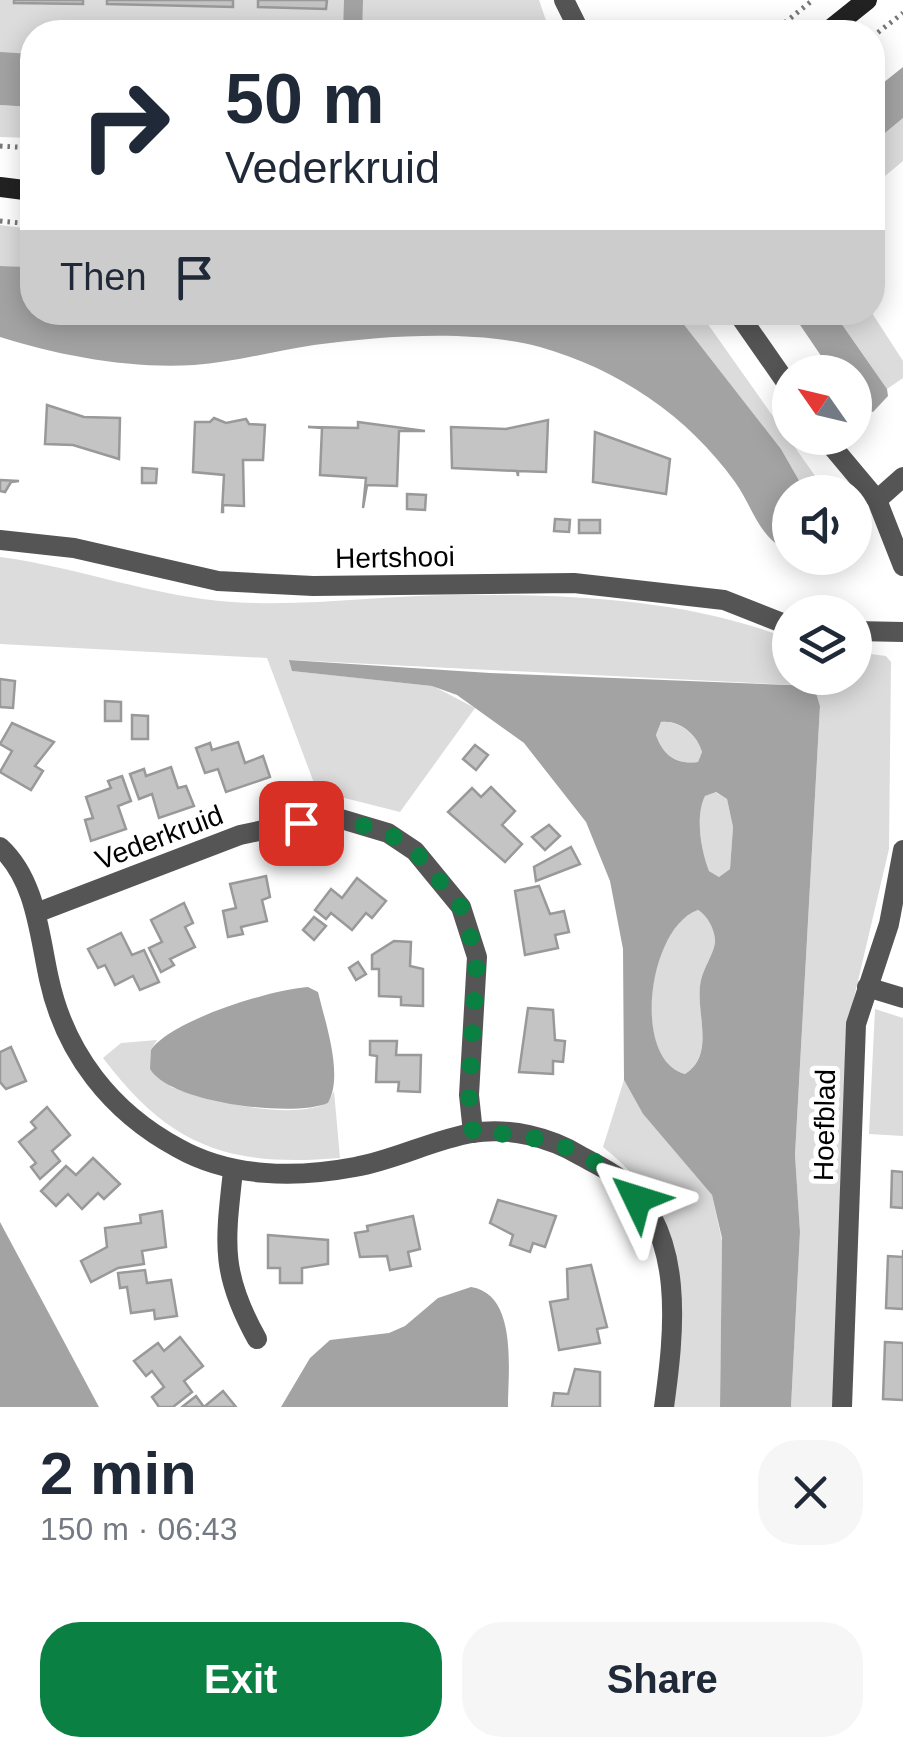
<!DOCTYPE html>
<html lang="en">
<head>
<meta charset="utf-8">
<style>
  :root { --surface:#fff; --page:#f6f6f7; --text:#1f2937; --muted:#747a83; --accent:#0b8043 }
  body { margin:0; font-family:Helvetica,sans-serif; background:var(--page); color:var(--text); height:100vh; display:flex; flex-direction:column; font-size:38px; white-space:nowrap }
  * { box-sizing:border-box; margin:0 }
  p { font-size:32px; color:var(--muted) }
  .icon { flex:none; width:55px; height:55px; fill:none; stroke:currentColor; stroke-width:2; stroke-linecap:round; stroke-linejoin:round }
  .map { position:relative; height:1407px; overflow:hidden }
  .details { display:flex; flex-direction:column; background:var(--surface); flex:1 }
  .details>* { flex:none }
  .guide { position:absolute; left:20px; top:20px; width:865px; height:305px; border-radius:40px; box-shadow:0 5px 25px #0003; background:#fff; color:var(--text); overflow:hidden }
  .needle { width:65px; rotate:304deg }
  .fabs { position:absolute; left:772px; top:355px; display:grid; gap:20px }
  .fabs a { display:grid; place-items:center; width:100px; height:100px; border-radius:50%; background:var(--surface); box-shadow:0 5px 25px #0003; font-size:50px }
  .pin { position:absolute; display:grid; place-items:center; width:85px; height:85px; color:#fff; margin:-42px; border-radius:20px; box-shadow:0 5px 15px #0006 }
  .me { position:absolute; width:110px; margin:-55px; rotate:311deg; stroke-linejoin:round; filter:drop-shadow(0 0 8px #0008) }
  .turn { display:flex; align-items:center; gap:35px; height:210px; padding:0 40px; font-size:45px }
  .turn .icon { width:130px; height:130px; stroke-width:2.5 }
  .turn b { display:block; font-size:70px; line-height:85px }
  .then { display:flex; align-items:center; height:95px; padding:0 40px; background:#0003; gap:20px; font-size:38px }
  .round { display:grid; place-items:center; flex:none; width:105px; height:105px; border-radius:40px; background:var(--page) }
  .headline { display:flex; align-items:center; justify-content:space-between; height:170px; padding:0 40px }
  h1 { font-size:60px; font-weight:600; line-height:75px }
  .primary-button { display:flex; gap:20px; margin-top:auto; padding:20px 40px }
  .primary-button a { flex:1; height:115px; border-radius:40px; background:var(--accent); color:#fff; font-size:40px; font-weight:600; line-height:115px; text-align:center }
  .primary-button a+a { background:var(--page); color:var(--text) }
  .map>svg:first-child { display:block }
  .green { fill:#dcdcdc }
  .water { fill:#a3a3a3; fill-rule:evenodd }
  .building { fill:#c4c4c4; stroke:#999; stroke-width:2.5 }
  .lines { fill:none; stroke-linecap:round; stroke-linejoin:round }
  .path { stroke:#777; stroke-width:5; stroke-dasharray:2.5 5; stroke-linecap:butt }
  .minor { stroke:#555; stroke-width:20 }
  .secondary { stroke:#222; stroke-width:20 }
  .route { stroke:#0b8043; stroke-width:18; stroke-dasharray:0 32.4 }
  .labels { text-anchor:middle; stroke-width:10; stroke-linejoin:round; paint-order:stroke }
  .street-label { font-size:28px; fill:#000; stroke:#fff }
</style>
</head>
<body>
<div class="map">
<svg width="903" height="1407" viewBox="0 0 903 1407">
  <rect width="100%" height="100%" fill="#fff"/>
  <g class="green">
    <path d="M0,0H539L550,32H32V74L0,75Z"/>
    <path d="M0,105L32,107V138L0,137Z"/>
    <path d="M903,118V161L873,186V143Z"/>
    <path d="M0,225L32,229V267L0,266Z"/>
    <path d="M675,313H700L818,480L815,492H806L781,449Z"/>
    <path d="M834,313H872L903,361V378L887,389Z"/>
    <path d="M0,557C77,567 154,597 232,602C308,607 384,595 460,595C570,594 686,599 790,639V678H855V652L886,656L891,662L889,849L849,1019L835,1407H791L800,1232L795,1156L820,706L814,686L290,660L293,671L433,686L475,708L400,812L317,791L267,658L0,644Z"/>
    <path d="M661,722C679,720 697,735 702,752L698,762C676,765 663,755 656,735Z"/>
    <path d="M715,792L727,799L733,827L730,869L719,877L709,871C701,850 695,817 705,796Z"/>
    <path d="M698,910C707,915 716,931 715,943C713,955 704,967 701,980C694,1011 717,1053 685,1074C631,1060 647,927 698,910Z"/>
    <path d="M875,1009L903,1018V1136L869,1134Z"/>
    <path d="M157,1040L151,1050L171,1087C211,1101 288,1121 328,1103L334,1091L340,1158C230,1167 171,1148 103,1058L121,1043Z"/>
    <path d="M624,1080L643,1114L712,1195L722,1241L720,1407H673C682,1302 694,1219 603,1147Z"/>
  </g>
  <g class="water">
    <path d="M344,0H363L362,32H343Z"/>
    <path d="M0,52L32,54V107L0,105Z"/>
    <path d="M903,67V118L873,143V91Z"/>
    <path d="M0,266L32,267V312L675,313L781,449L804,489L790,492V551C759,540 753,507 735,482C688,416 618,369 540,347C473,329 382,336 314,345C274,351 234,362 194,365C131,369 60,356 0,337Z"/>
    <path d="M792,313H834L887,389L888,396L873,412L855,406V372H832Z"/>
    <path d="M289,660L490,673L814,686L820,706L795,1155L800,1232L791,1407H720L722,1238L712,1195L643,1114L624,1080L623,949L610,881L586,822L524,743L457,695L432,686L292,671ZM661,722C679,720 697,734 702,752L698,762C676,765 663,755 656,735ZM716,792L727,799L733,827L730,869L719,877L709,871C701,850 695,817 705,796ZM698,910C707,915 716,931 715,943C713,955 704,967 701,980C694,1011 717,1054 685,1074C631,1060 648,927 698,910Z"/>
    <path d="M308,987L318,992C325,1022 344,1075 328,1103C293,1118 170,1103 150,1069L151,1050C171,1020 273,989 308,987Z"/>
    <path d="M0,1222L99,1407H0Z"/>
    <path d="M471,1287C518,1294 508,1371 508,1407H281L310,1358L330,1340L389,1333L405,1326L438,1298Z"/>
  </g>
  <g class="building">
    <path d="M14,0H83V4L14,3Z"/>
    <path d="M107,0H233V7L107,4Z"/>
    <path d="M258,0H327L326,9L258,7Z"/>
    <path d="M47,405L84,417L120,418L119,459L73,445L45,444Z"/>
    <path d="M214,418L226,423L246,419L249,424L265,425L263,460H243L244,506L223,505V512H222L224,475L193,472L195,422H210Z"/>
    <path d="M548,420L546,472L518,471V476L517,471L452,468L451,427L506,429Z"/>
    <path d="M358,422L425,431H399L397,486L367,485L363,508L366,478L320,475L322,428L308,427L358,428Z"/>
    <path d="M595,432L670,459L666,494L593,482Z"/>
    <path d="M142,468L157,469L156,483H142Z"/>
    <path d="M0,480L19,481L11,482L5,492L0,491Z"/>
    <path d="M407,494L426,495L425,510L407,509Z"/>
    <path d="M555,519L570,520L569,532L554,531Z"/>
    <rect x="579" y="520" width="21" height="13"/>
    <path d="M0,679L15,681L13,708L0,707Z"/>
    <path d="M105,701L121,702V721H105Z"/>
    <path d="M132,715L148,716V739H132Z"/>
    <path d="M12,723L54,742L35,766L43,771L31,790L0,772L12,751L0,744Z"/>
    <path d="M238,742L245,763L263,756L270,777L226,792L218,769L205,773L196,748L210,743L212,750Z"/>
    <path d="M475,745L488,755L476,770L463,759Z"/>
    <path d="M171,767L178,788L186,786L194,806L159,818L152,794L139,799L130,774L144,769L146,776Z"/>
    <path d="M122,776L131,801L118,806L126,829L91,841L85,820L93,818L86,797L111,788L108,781Z"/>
    <path d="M491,787L515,811L502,825L522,844L505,862L448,812L472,788L481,797Z"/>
    <path d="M549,825L560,836L545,850L532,837Z"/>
    <path d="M571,847L580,864L536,881L534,867Z"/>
    <path d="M266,876L270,897L262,900L267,921L241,927L243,934L228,937L223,911L236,908L230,884Z"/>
    <path d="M357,878L386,901L372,918L366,913L352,930L331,913L326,919L315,910L331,889L342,898Z"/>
    <path d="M539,886L550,914L564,911L569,932L555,935L558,948L525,955L515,891Z"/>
    <path d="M184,903L193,923L185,927L195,947L170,959L174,965L161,972L149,948L162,942L151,920Z"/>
    <path d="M314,917L326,926L314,940L303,930Z"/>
    <path d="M121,933L132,955L144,950L159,982L140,990L133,976L115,985L105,965L98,968L88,949Z"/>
    <path d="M394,941L411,942L410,966L423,969V1006L401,1005V997L379,996V969H372V955Z"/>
    <path d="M358,962L366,974L356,980L349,968Z"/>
    <path d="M528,1008L553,1010L555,1040L565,1041L563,1062L553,1061V1074L519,1072Z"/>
    <path d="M370,1041H397L396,1055H421L420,1092L398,1091L399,1082H376L377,1056L370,1055Z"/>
    <path d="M11,1047L26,1081L6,1089L0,1082V1052Z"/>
    <path d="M47,1107L70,1135L52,1151L60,1161L40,1179L31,1167L36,1163L19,1142L36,1128L31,1122Z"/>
    <path d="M93,1158L120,1184L104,1199L98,1193L82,1209L68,1194L56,1206L41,1191L66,1166L76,1175Z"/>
    <path d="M892,1171L903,1172V1208L891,1207Z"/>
    <path d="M498,1200L556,1216L545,1247L533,1243L530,1252L510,1245L513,1235L490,1223Z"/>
    <path d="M162,1211L166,1247L142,1251L144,1264L118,1268L91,1282L81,1261L107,1247L105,1228L141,1223L140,1215Z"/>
    <path d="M413,1216L420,1249L408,1252L411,1266L390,1270L387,1256L360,1257L355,1233L368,1231L367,1226Z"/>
    <path d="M268,1235L328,1240V1264L302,1268V1283H280V1268H268Z"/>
    <path d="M903,1250V1309L886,1308L888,1256L903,1257Z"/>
    <path d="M591,1265L607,1327L597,1329L600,1343L559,1350L550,1302L568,1299L567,1269Z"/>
    <path d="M145,1270L147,1283L171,1280L177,1316L155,1319L154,1310L131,1313L127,1287L120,1288L118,1273Z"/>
    <path d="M180,1337L203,1366L184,1381L192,1392L173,1407H159L152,1397L164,1387L152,1371L146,1376L134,1361L158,1343L164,1351Z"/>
    <path d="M885,1342L903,1343V1400L883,1399Z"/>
    <path d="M575,1369L600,1372V1407H552L554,1393L568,1394Z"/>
    <path d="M223,1391L236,1407H182L196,1396L204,1407Z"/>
  </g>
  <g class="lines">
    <g class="path">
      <path d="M773,32L813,0"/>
      <path d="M872,37L903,13"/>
      <path d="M0,146L32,148"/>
      <path d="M0,221L32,224"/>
    </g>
    <g class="minor">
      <path d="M564,0L580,32"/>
      <path d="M737,312L790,388"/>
      <path d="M825,438L877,500L903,566"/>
      <path d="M877,500L903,477"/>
      <path d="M0,540L74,548L218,581L313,586L574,583L724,600L790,626"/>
      <path d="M855,631L903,632"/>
      <path d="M0,847C36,880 39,934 49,979C65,1053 111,1112 178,1148C231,1178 297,1178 355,1167C395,1160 432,1140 472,1133C509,1127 550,1137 581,1156C594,1163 609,1170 620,1179C687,1231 674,1334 664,1407"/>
      <path d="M36,913L240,835L331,816L388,833L415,851L461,907L477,957L469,1095L473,1133"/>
      <path d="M867,987L903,998"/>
      <path d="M233,1171C225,1243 220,1273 257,1339"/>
      <path d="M842,1407L856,1024L889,924L903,850"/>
    </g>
    <g class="secondary">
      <path d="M827,32L867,0"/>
      <path d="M0,187L32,191"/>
    </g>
  </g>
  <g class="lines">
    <path class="route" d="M301,823L331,816L388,833L415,851L461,907L477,957L469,1095L473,1133C534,1131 597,1149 637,1199"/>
  </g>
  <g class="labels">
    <g class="street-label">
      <text transform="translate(395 557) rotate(-1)" y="10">Hertshooi</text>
      <text transform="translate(159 837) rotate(-21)" y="10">Vederkruid</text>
      <text transform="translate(824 1125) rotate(-89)" y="10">Hoefblad</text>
    </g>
  </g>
</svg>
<div class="fabs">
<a><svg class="needle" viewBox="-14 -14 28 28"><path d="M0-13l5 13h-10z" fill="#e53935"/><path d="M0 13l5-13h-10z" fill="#747a83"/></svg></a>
<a><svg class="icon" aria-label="sound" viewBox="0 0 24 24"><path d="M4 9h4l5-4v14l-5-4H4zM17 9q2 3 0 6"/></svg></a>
<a><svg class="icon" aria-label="layers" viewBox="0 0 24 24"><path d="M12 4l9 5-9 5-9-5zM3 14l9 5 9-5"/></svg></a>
</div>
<div class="pin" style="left:301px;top:823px;background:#d93025"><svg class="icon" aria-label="arrive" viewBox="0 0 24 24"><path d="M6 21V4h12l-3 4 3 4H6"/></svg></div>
<svg class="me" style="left:637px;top:1199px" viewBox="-20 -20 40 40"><path d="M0-17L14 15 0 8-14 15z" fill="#0b8043" stroke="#fff" stroke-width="4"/></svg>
<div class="guide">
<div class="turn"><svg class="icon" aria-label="right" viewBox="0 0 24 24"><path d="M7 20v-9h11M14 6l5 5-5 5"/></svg><div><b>50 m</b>Vederkruid</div></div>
<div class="then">Then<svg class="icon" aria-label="arrive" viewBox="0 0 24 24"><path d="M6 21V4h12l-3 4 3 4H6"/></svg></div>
</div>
</div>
<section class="details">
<div class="headline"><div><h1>2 min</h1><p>150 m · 06:43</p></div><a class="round"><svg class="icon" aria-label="close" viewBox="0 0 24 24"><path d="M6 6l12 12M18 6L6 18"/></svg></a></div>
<div class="primary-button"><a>Exit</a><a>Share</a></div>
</section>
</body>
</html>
